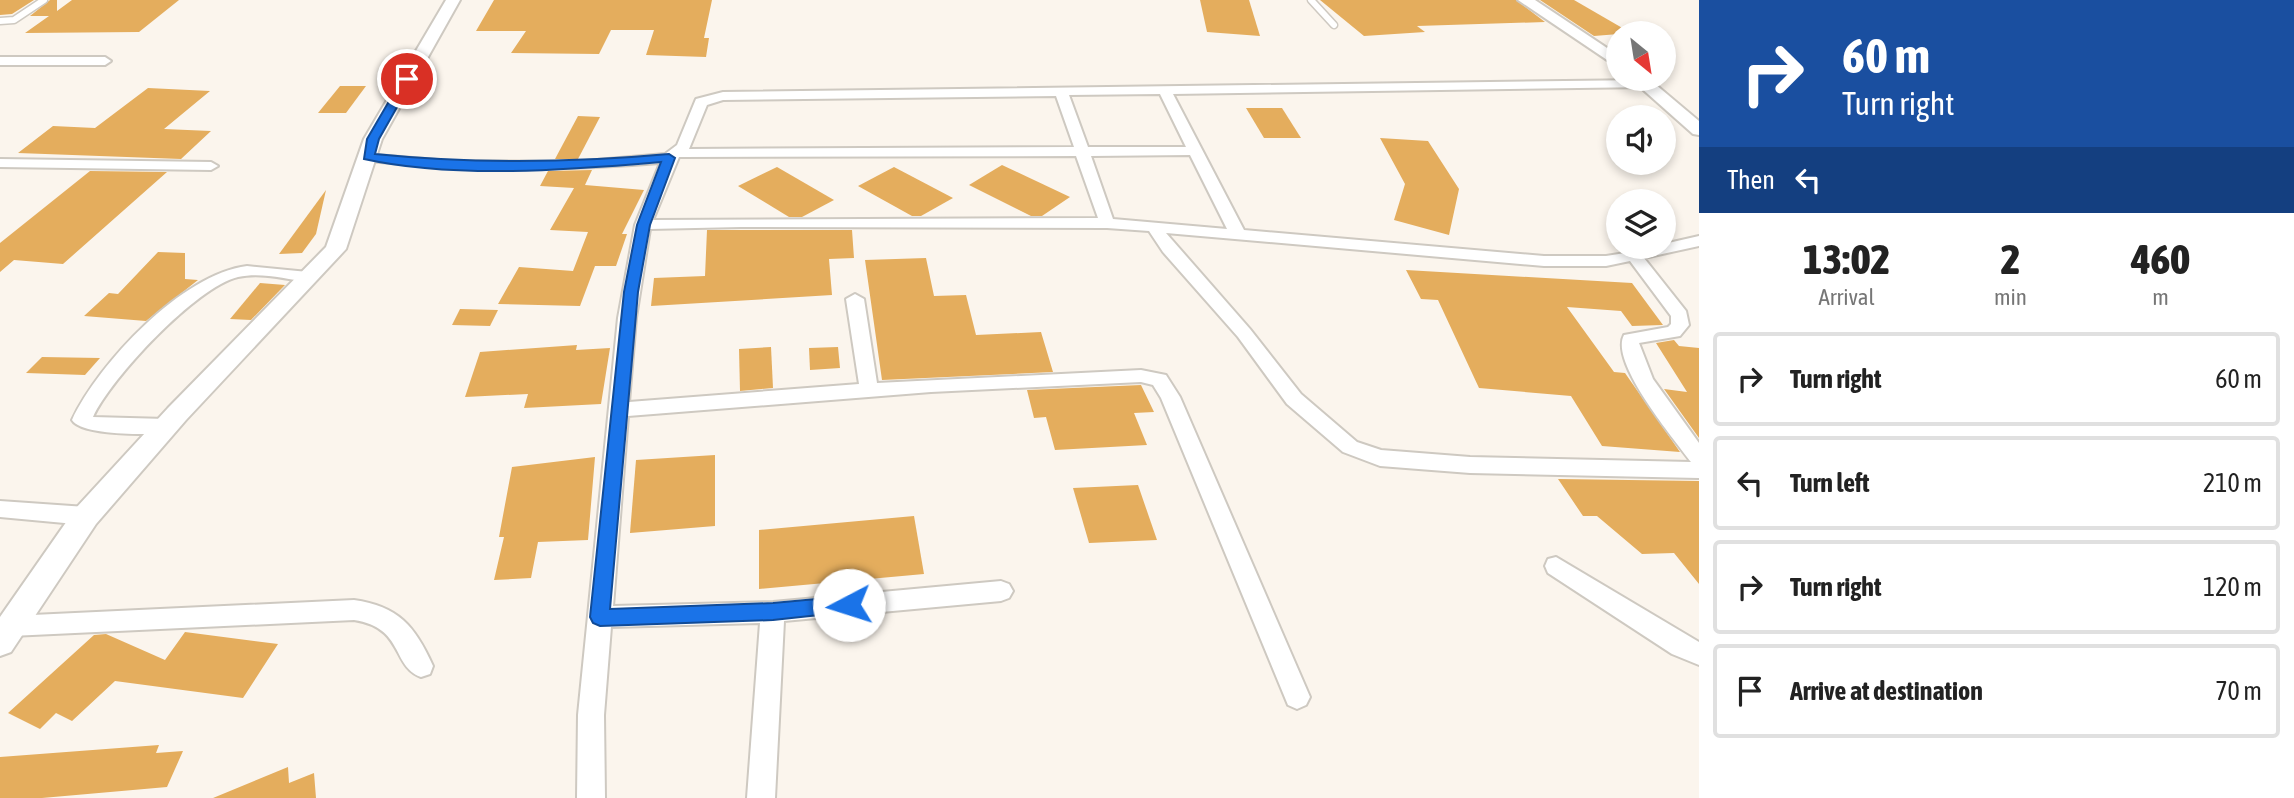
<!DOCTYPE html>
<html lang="en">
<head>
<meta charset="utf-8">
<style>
  :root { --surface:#fff; --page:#f6f6f6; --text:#222; --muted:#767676; --line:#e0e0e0 }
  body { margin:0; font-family:"Asap Condensed",sans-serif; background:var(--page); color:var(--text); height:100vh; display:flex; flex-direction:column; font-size:26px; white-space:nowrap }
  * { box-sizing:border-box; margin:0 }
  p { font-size:23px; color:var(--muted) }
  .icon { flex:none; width:38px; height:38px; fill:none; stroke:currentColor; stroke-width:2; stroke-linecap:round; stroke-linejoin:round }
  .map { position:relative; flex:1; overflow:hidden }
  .sheet { display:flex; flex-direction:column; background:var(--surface); width:595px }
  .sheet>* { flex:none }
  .top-card { background:#1a4fa0; color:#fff; overflow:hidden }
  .needle { width:46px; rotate:150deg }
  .fabs { position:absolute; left:1606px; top:21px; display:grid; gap:14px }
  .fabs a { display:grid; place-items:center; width:70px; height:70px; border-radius:50%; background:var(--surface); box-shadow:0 4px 10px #0003; font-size:35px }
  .pin { position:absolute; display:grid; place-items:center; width:60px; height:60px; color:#fff; margin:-30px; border:4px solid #fff; border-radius:50%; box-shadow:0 2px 7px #0007 }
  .me { position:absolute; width:77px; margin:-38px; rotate:265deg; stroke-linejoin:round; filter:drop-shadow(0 0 5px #0008) }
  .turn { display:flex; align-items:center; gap:24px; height:147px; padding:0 28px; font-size:32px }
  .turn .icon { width:91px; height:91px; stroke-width:2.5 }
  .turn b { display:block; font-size:49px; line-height:60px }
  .then { display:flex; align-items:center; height:66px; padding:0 28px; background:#0003; gap:14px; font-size:26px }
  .eta { display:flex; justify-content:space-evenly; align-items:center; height:119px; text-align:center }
  .eta b { font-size:42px; font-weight:800; line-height:49px }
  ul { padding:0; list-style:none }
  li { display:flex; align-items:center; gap:21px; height:94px; margin:0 14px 10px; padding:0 14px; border:4px solid var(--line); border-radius:7px }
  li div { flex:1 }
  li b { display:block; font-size:26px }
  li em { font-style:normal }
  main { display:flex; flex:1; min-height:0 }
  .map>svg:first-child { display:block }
  .building { fill:#e4ad5d }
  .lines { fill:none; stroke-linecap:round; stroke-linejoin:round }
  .service-casing { stroke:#cec9c1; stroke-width:9 }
  .minor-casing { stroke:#cec9c1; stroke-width:4 }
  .tertiary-casing { stroke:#cec9c1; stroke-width:4 }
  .service { stroke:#fff; stroke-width:6 }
  .minor { fill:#fff; fill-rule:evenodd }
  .tertiary { fill:#fff; fill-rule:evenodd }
  .route { fill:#1a73e8; stroke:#114b97; stroke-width:2 }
</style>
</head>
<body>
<main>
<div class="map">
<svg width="1699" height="798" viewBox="0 0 1699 798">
  <rect width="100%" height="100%" fill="#fbf5ed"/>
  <g class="building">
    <path d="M0,0H34L12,14L0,15Z"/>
    <path d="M50,0H57V11L72,0H179L139,32L25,33L49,16H30Z"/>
    <path d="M494,0H712L704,38H709L706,57L646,55L654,30H611L599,54L511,53L526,31H476Z"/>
    <path d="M1200,0H1249L1260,36L1207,32Z"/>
    <path d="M1320,0H1516L1545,22L1417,26L1425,32L1364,36Z"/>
    <path d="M1540,0H1574L1631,33L1594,36Z"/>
    <path d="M340,86H366L346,113H318Z"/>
    <path d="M148,88L210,91L164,129L211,131L181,159L18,153L53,126L95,128Z"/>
    <path d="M1246,108H1282L1301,138H1264Z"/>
    <path d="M578,116L600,117L578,159H555Z"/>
    <path d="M1380,138L1428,141L1459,189L1449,235L1394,220L1405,184Z"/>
    <path d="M1002,165L1070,197L1042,216H1031L969,185Z"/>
    <path d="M777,167L834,200L802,217H789L738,186Z"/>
    <path d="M894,167L953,198L921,216H912L858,186Z"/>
    <path d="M592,170L585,185L644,190L622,234H627L616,266H595L580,306L498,304L519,267L573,271L588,232L550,230L574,188L540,186L548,171Z"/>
    <path d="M90,171L167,172L63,264L14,260L0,272V243Z"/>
    <path d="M326,190L316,234L302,253L279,254Z"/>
    <path d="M707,230H852L854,258L829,259L832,295L651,306L654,278L705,276Z"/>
    <path d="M158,252L185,253V279L198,280L146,321L84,316L109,293L118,294Z"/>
    <path d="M926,258L934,296L966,295L976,335L1041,332L1053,372L882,380L865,260Z"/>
    <path d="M1406,270L1632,283L1663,325L1632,326L1621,311L1567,307L1614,372L1625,373L1680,452L1602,446L1571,396L1479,388L1438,300L1421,299Z"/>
    <path d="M260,283L285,285L251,320L230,319Z"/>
    <path d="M460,309L498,310L490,326L452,325Z"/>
    <path d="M1674,340L1679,346L1699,348V438L1664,389L1687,392L1656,343Z"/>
    <path d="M577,345L576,350L610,348L601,404L524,408L528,394L465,397L480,352Z"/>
    <path d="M771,347L773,388L740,391L739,349Z"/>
    <path d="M838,347L840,368L810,370L809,348Z"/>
    <path d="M42,357L100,358L85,375L26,373Z"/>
    <path d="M1141,385L1154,412L1134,413L1147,445L1055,450L1046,417L1034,418L1027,390Z"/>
    <path d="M715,455V526L630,533L636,460Z"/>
    <path d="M595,457L588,540L538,542L531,578L494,580L504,537H499L512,467Z"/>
    <path d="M1558,479L1699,481V584L1674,553L1642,554L1597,516H1583Z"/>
    <path d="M1138,485L1157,540L1089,543L1073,488Z"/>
    <path d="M914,516L924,574L759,589V530Z"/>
    <path d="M185,632L278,644L243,698L115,681L72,721L56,713L40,729L8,713L94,635L106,634L165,660Z"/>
    <path d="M159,745L156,753L183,751L167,787L42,798H0V757Z"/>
    <path d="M288,767L289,783L314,773L316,798H213Z"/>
  </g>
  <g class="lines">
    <defs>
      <g id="service">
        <path d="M1311,0L1334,25"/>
        <path d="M0,21L14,20L44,0"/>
      </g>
      <g id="minor">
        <path d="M0,57H105L111,61L105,65H0Z"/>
        <path d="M1646,80L1652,84L1651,87L1173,94L1244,230L1544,256H1606L1664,247V244L1699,236V246L1644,258L1686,311L1689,325L1680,336L1639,343L1653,379L1699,443V478L1470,473L1380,466L1343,452L1287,404L1238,337L1163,252L1149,231L1107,228L741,227L650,229L636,318L629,402L859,384L846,299L855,294L864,299L877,383L1141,370L1166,375L1180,397L1310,697L1306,705L1297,709L1288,705L1161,398L1153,385L1141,382L931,392L628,416L613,606L773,602L1001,581L1009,584L1013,591L1009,598L1001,601L784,621L775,798H747L760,623L611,627L604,715L605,798H577L578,715L618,318L635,225L660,163C562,171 467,171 369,161L362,157L364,154L449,161L574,162L665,154L677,145L696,99L723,92ZM1160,94L1186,147H1088L1069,95ZM1056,96L1074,147L689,149L707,105L723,100ZM1190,155L1227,229L1113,219L1091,156ZM1076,156L1098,218L653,220L679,157ZM1166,233L1544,266H1606L1630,261L1671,316V324L1668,327L1624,335C1609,362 1674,439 1691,462L1470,457L1381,450L1357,442L1301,394L1250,329Z"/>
        <path d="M0,159L211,162L218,166L211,170L0,167Z"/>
        <path d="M247,266L308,272L316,277L308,282C286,279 261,272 238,277C196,287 111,378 93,417L166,419L173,421L176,426L173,431C156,436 81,436 72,420C99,363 182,274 247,266Z"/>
        <path d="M0,501L86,507L94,510L97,516L94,522L86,525L0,517Z"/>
        <path d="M1556,557L1699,642V665L1672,654L1548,573L1545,566L1548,559Z"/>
        <path d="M354,600C398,606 415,626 433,666L430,674L421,677C391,666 405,628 354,620L11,636L3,633L0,628L3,619L11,616Z"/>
      </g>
      <g id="tertiary">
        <path d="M446,0H460L382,139L346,249L186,420L96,524L11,652L0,656V617L76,508L168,408L326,247L364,139Z"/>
        <path d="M1518,0H1535L1619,56V68Z"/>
        <path d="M1631,79H1649L1699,121V135L1693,134Z"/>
      </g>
    </defs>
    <use href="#service" class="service-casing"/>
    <use href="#minor" class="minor-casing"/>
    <use href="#tertiary" class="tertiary-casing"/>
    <use href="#service" class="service"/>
    <use href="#minor" class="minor"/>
    <use href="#tertiary" class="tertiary"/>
  </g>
  <path class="route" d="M407,76L413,79L379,139L375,154C474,164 570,163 669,154L675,158L650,225L638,292L610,609L773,603L849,596L856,599L859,605L856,611L773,620L600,626L593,623L590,617L624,292L637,225L661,162C569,170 455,179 364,159L367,139L402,79Z"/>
</svg>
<div class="fabs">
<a><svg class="needle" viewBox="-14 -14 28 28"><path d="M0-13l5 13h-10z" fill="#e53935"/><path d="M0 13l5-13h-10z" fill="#767676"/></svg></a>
<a><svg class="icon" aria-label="sound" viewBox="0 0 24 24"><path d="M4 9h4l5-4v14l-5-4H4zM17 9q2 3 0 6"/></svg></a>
<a><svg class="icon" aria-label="layers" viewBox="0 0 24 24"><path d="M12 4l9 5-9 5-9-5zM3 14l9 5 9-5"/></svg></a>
</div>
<div class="pin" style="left:407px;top:79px;background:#d93025"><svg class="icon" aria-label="arrive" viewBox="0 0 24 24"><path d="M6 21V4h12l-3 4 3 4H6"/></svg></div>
<svg class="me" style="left:849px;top:605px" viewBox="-20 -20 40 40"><circle r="19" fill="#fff"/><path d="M0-13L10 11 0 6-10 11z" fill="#1a73e8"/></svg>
</div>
<section class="sheet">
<div class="top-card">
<div class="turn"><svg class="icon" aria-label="right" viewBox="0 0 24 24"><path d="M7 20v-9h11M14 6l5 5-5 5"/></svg><div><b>60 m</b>Turn right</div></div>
<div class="then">Then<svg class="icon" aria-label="left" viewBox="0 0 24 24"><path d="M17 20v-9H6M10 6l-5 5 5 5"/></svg></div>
</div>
<div class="eta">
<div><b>13:02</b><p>Arrival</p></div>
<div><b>2</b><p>min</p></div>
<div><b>460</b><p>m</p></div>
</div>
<ul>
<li><svg class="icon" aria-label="right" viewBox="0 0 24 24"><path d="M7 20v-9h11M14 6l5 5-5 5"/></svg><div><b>Turn right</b></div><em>60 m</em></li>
<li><svg class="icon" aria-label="left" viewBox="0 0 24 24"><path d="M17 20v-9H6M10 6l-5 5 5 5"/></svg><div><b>Turn left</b></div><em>210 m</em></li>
<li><svg class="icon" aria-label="right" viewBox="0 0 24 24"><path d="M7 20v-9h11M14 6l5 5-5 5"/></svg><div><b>Turn right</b></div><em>120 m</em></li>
<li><svg class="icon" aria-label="arrive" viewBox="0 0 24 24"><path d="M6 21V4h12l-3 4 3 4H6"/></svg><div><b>Arrive at destination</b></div><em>70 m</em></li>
</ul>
</section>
</main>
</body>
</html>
